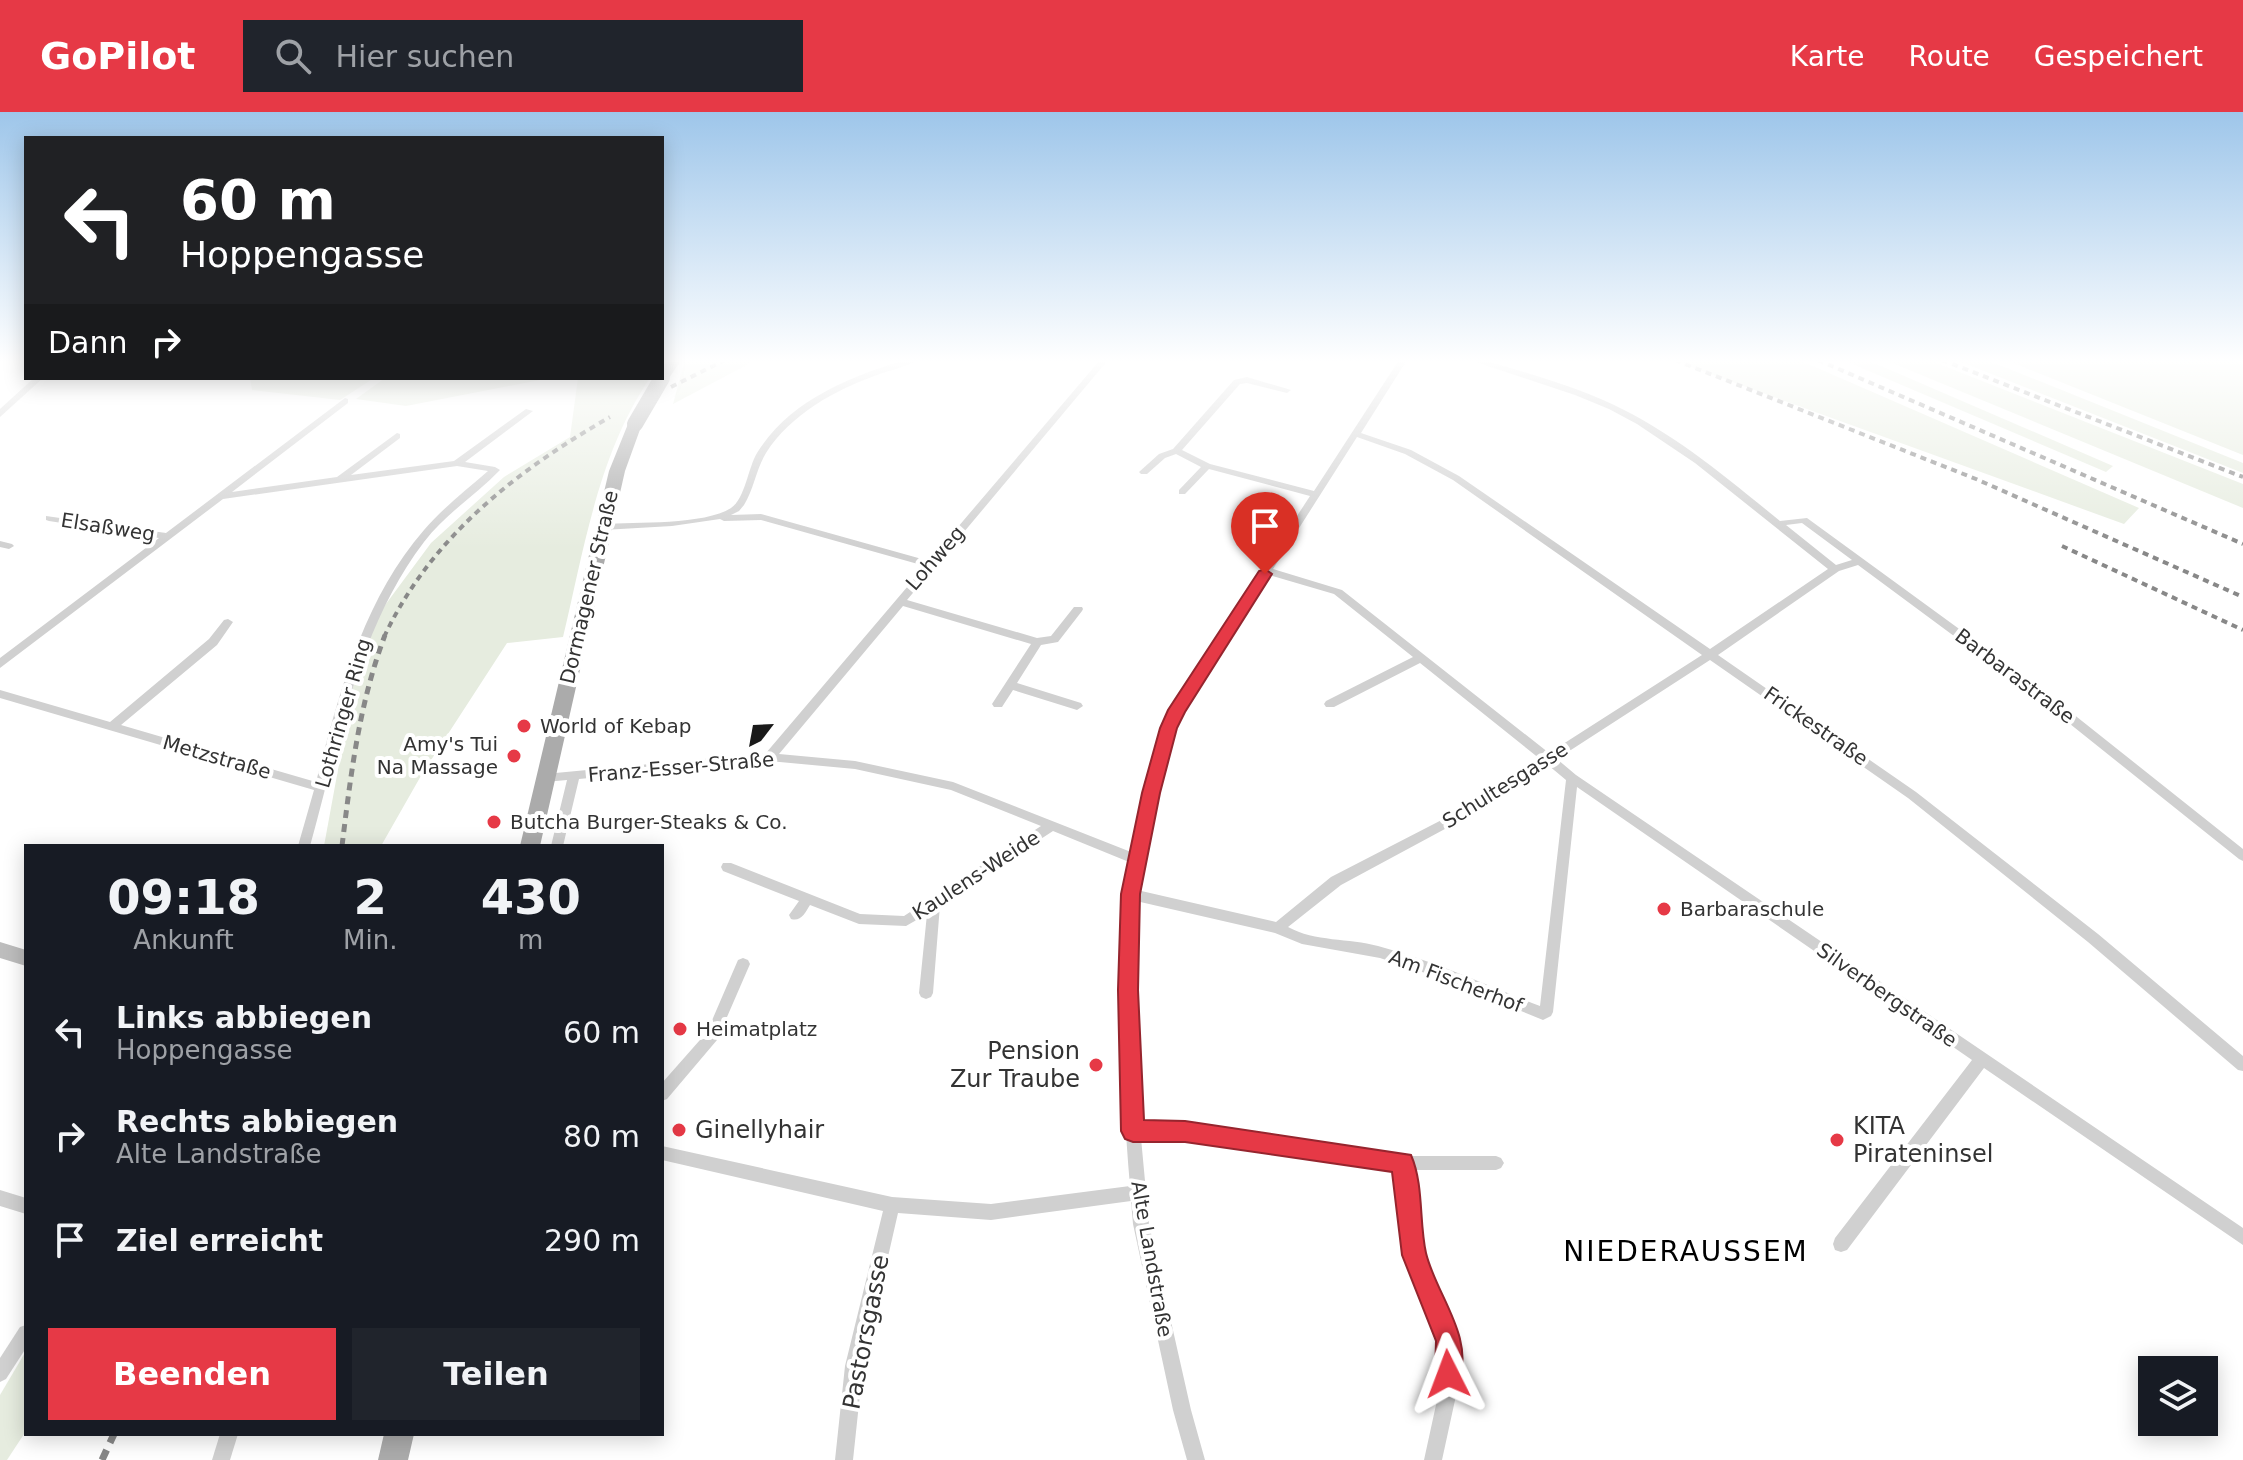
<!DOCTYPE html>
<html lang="de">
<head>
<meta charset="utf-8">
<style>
  :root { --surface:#171b24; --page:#20242c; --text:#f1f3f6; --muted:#9ea1a6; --accent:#e63946 }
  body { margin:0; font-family:"DejaVu Sans",sans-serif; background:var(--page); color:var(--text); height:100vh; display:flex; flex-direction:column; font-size:30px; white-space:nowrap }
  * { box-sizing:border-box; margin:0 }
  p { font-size:26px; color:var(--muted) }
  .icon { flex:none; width:44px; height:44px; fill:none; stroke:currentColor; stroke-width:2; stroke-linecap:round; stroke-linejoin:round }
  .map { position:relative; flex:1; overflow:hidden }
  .drawer { position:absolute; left:24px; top:732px; width:640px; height:592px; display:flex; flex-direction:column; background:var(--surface); border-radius:0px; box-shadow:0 4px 20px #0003 }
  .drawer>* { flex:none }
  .hud { position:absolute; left:24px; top:24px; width:640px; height:244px; border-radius:0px; box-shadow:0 4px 20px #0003; background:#202124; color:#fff; overflow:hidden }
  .controls { position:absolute; left:2138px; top:1244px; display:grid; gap:16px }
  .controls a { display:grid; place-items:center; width:80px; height:80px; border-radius:0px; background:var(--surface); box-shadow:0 4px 20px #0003; font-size:40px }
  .pin { position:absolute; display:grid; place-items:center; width:68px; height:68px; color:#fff; margin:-82px -34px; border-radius:50% 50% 50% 0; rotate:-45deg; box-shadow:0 0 8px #0007 }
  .pin .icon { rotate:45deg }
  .me { position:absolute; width:88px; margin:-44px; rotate:357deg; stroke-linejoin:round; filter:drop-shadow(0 0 6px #0008) }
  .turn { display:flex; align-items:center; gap:28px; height:168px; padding:0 24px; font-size:36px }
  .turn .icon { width:104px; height:104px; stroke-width:2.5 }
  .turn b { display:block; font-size:56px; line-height:68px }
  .then { display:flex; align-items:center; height:76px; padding:0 24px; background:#0003; gap:16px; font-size:30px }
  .eta { display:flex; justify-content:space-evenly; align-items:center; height:136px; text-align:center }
  .eta b { font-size:48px; font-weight:700; line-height:56px }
  .button { display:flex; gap:16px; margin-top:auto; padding:16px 24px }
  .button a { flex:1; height:92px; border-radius:0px; background:var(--accent); color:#fff; font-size:32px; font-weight:700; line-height:92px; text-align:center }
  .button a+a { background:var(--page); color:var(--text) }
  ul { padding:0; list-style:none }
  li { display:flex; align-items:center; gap:24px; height:104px; padding:0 24px }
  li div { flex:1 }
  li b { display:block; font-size:30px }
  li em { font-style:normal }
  header { display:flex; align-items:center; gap:48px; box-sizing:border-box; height:112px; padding:0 40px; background:var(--accent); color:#fff }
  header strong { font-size:38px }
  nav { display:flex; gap:44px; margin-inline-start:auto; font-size:28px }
  .search { width:560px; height:72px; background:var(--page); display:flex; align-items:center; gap:20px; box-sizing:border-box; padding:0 28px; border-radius:0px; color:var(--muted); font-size:30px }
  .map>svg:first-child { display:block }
  .green { fill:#e6ecdf }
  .building { fill:#1a1a1a }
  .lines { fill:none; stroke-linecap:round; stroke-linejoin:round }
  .minor { fill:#d0d0d0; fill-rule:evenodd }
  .secondary { fill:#bdbdbd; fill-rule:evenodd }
  .primary { fill:#ababab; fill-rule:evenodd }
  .rail-far2 { stroke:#888; stroke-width:4; stroke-dasharray:6 5; stroke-linecap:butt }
  .rail-far1 { stroke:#888; stroke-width:5; stroke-dasharray:8 6; stroke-linecap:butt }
  .rail { stroke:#888; stroke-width:7; stroke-dasharray:11 8; stroke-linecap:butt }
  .primary-bridge { stroke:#ababab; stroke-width:16 }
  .route { fill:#e63946; stroke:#96252e; stroke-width:2 }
  .poi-dot { fill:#e63946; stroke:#fff; stroke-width:3 }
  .labels { text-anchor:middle; stroke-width:8; stroke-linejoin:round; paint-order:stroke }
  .street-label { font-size:20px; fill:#333; stroke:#fff }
  .poi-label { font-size:20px; fill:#333; stroke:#fff; text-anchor:start }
  .near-poi-label { font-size:24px; fill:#333; stroke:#fff; text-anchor:start }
  .near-street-label { font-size:24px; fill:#333; stroke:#fff }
  .near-quarter-label { font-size:28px; letter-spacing:2px; fill:#000; stroke:#fff }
</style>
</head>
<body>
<header>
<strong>GoPilot</strong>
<div class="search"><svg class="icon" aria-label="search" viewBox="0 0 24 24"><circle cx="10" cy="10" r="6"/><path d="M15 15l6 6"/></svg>Hier suchen</div>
<nav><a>Karte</a><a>Route</a><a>Gespeichert</a></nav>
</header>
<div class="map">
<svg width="2243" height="1348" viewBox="0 0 2243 1348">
  <rect width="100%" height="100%" fill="#fff"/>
  <g class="green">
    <path d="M685,248H756L673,292Z"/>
    <path d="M1672,248H1799L2139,396L2124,412Z"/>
    <path d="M1843,248H1867L2113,354L2106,360Z"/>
    <path d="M1885,248H1929L2243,372V396Z"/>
    <path d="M1956,248H1987L2243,351V361Z"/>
    <path d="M2006,248H2243V343Z"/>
    <path d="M250,266H374L340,288L252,278Z"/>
    <path d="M385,266H550L406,294L356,287Z"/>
    <path d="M578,266H650C598,342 584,438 563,525L507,531L422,662L381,734H324L357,554L377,504L431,431L504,365L570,325Z"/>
    <path d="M26,1239V1319L7,1348H0V1283Z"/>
  </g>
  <path class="building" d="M774,612L761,629L749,635L753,613Z"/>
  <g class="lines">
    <g class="minor">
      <path d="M905,248H918C906,255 890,258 877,263C835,278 791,302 766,341C756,357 754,377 744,393L739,399L731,403L761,402L929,449L1100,248H1108L907,488L1037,526L1051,524L1074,495H1082L1083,497L1082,499L1058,530L1041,533L1017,571L1081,591L1083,594L1077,598L1013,578L1002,595H994L992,592L1031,532L903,494L779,642L855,649L953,670L1131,740L1150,659L1171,598L1310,384L1209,357L1185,382H1179V378L1201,355L1176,342L1165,346L1147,362H1141L1139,360L1159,342L1173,337L1234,268L1247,265L1291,278L1287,281L1247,271L1240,272L1182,338L1210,352L1314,379L1399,248H1407L1361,321L1411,338L1459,364L1710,537L1828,457L1695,351L1637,312L1609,297L1575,283L1470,248H1483C1527,261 1571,273 1612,292C1674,321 1727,366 1780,409L1807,406L2043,578L2243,737V749L2239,747L2035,584L1858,453L1839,459L1718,543L1916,680L2098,822L2243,944V959L2238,958L2088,830L1908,686L1710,548L1557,647L1576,663L2243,1116V1133L1984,956L1847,1138L1841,1140L1835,1138L1833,1132L1835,1126L1972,948L1577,675L1553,900L1551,904L1543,908L1437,865L1380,846L1302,832L1275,821L1136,789L1135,886L1140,1012L1185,1013L1402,1044H1496L1501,1046L1504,1051L1501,1056L1496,1058H1411L1422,1143L1457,1229V1279L1442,1348H1424L1439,1279L1441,1229L1406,1143L1395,1057L1185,1027L1141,1026L1149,1112L1191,1298L1205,1348H1187L1173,1298L1133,1112L1131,1089L991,1108L898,1101L863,1254L853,1348H835L845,1254L883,1099L662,1048V1034L892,1085L991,1092L1130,1074C1124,1001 1120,927 1122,853C1123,818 1123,784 1129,750L1053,719L940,793L933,881L931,885L926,887L921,885L919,881L927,802L906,814L859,812L810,793C805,801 801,810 791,807L789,803L799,789L723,759L721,755L723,751H731L860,802L904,804L1041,714L951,678L855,657L769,649L579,667L563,734H551L567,668L545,670L539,666L545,662L766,641L925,454L761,408L724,409L720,407L672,414L603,418L598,415L603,412C635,410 705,413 731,396C745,387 748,356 757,341C789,289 849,265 905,248ZM1357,325L1405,342L1453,368L1702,543L1549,641L1342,478L1273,457ZM1802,411L1852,448L1836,453L1786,413ZM1269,463L1334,482L1413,545L1326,589L1324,592L1326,595H1334L1420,551L1540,647L1461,698L1331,765L1276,810L1137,778L1162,659L1183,598ZM1548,653L1566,668L1540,894C1486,873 1434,849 1378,834C1349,826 1315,830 1288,815L1341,773L1469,704Z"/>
      <path d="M34,266H43L0,305V297Z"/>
      <path d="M345,286L348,287V291L232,380L337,365L397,321L400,322V326L351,363L454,349L526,297L533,299L465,350L495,355L500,358C476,383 445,402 424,430C357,518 339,631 310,734H298L314,678L0,586V578L110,610L209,527L224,508L228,507L233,510L217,533L121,613L316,670C339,582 363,488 424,418C443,396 466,378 488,359L457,354L223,387L0,556V546L159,426L49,409L46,408V404L166,421Z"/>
      <path d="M0,429L12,432L14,434L9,437L0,435Z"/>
      <path d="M743,846L748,848L750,852L717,928L667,987L662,989V971L707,920L738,848Z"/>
      <path d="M0,1078L26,1086V1102L0,1094Z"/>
      <path d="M26,1213V1236L6,1267L0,1270V1246L20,1215Z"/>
      <path d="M220,1322H238L230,1348H212Z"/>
    </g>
    <path class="secondary" d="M0,830L26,838V854L0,846Z"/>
    <g class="primary">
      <path d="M667,248H681L667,269H657L655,266H662V256Z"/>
      <path d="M635,308L642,312L625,359L540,734H520L609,359L628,312Z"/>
      <path d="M384,1322H414L408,1348H378Z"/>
    </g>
    <g class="rail-far2">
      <path d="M1675,248L1976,367L2243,485"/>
      <path d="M1818,248L2243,432"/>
      <path d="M1942,248L2243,365"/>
      <path d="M671,275L725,248"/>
      <path d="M2062,434L2243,518"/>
      <path d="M384,525C431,425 516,359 610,305"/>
    </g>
    <path class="rail-far1" d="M342,734C351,661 359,592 385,523"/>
    <path class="rail" d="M102,1348L114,1322"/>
    <path class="primary-bridge" d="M635,312L662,266"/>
  </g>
  <linearGradient id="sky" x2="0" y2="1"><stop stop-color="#9ec6ea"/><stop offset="0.57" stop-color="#fff"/><stop offset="1" stop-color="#fff" stop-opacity="0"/></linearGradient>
  <rect width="2243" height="437" fill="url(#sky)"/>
  <path class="route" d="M1265,457L1272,462L1185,600L1177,616L1160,681L1140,782L1138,878L1144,1008L1185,1009L1411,1043C1424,1073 1419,1110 1426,1141C1436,1183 1476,1226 1458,1271L1448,1275L1439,1271L1435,1262L1436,1229L1402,1143L1392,1060L1185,1030H1133L1125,1027L1121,1019L1118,878L1121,782L1142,681L1160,616L1168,598L1259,459Z"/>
  <g class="poi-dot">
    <circle cx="524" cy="614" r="8"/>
    <circle cx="514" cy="644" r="8"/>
    <circle cx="494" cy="710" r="8"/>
    <circle cx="1664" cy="797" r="8"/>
    <circle cx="680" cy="917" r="8"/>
    <circle cx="1096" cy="953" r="8"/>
    <circle cx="679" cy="1018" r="8"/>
    <circle cx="1837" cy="1028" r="8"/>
  </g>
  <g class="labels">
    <g class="street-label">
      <text transform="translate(108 415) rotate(9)" y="7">Elsaßweg</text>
      <text transform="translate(935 446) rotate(-49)" y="7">Lohweg</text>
      <text transform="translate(589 475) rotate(-77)" y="7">Dormagener Straße</text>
      <text transform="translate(2015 564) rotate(37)" y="7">Barbarastraße</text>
      <text transform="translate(343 601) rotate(-74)" y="7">Lothringer Ring</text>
      <text transform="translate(1816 614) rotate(35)" y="7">Frickestraße</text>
      <text transform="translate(217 645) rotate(16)" y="7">Metzstraße</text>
      <text transform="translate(681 655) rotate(-5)" y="7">Franz-Esser-Straße</text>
      <text transform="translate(1505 673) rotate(-32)" y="7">Schultesgasse</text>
      <text transform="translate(976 763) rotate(-33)" y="7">Kaulens-Weide</text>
      <text transform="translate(1456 869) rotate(21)" y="7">Am Fischerhof</text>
      <text transform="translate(1887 883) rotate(35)" y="7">Silverbergstraße</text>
      <text transform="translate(1152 1147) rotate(80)" y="7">Alte Landstraße</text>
    </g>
    <g class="poi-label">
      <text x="540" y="621">World of Kebap</text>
      <text x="498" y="639" text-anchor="end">Amy's Tui<tspan x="498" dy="23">Na Massage</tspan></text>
      <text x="510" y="717">Butcha Burger-Steaks &amp; Co.</text>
      <text x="1680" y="804">Barbaraschule</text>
      <text x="696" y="924">Heimatplatz</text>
    </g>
    <g class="near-poi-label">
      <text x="1080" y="947" text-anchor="end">Pension<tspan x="1080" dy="28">Zur Traube</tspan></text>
      <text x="1853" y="1022">KITA<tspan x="1853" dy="28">Pirateninsel</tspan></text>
      <text x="695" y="1026">Ginellyhair</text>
    </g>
    <g class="near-street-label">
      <text transform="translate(866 1220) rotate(-79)" y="8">Pastorsgasse</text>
    </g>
    <g class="near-quarter-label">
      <text x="1686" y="1149">NIEDERAUSSEM</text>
    </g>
  </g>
</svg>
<div class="controls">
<a><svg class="icon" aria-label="layers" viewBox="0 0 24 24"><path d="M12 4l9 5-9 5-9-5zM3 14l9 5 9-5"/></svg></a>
</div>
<div class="pin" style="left:1265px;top:462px;background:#d93025"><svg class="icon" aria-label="arrive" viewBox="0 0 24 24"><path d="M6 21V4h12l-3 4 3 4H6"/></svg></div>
<svg class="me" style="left:1448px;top:1262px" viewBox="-20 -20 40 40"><path d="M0-17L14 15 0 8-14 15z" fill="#e63946" stroke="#fff" stroke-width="4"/></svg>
<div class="hud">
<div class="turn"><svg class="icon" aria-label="left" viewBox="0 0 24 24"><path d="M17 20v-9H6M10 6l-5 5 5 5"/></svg><div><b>60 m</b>Hoppengasse</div></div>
<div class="then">Dann<svg class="icon" aria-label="right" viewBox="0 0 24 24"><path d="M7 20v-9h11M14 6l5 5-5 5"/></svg></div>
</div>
<section class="drawer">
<div class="eta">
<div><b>09:18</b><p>Ankunft</p></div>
<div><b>2</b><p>Min.</p></div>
<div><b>430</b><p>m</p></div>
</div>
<ul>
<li><svg class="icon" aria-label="left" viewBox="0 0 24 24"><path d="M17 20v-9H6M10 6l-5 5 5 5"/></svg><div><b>Links abbiegen</b><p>Hoppengasse</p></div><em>60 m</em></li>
<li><svg class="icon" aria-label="right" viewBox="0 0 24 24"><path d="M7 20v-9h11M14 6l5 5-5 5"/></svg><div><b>Rechts abbiegen</b><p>Alte Landstraße</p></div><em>80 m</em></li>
<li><svg class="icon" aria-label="arrive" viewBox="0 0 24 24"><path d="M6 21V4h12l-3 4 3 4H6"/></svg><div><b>Ziel erreicht</b></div><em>290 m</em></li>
</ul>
<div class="button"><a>Beenden</a><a>Teilen</a></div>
</section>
</div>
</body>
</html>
